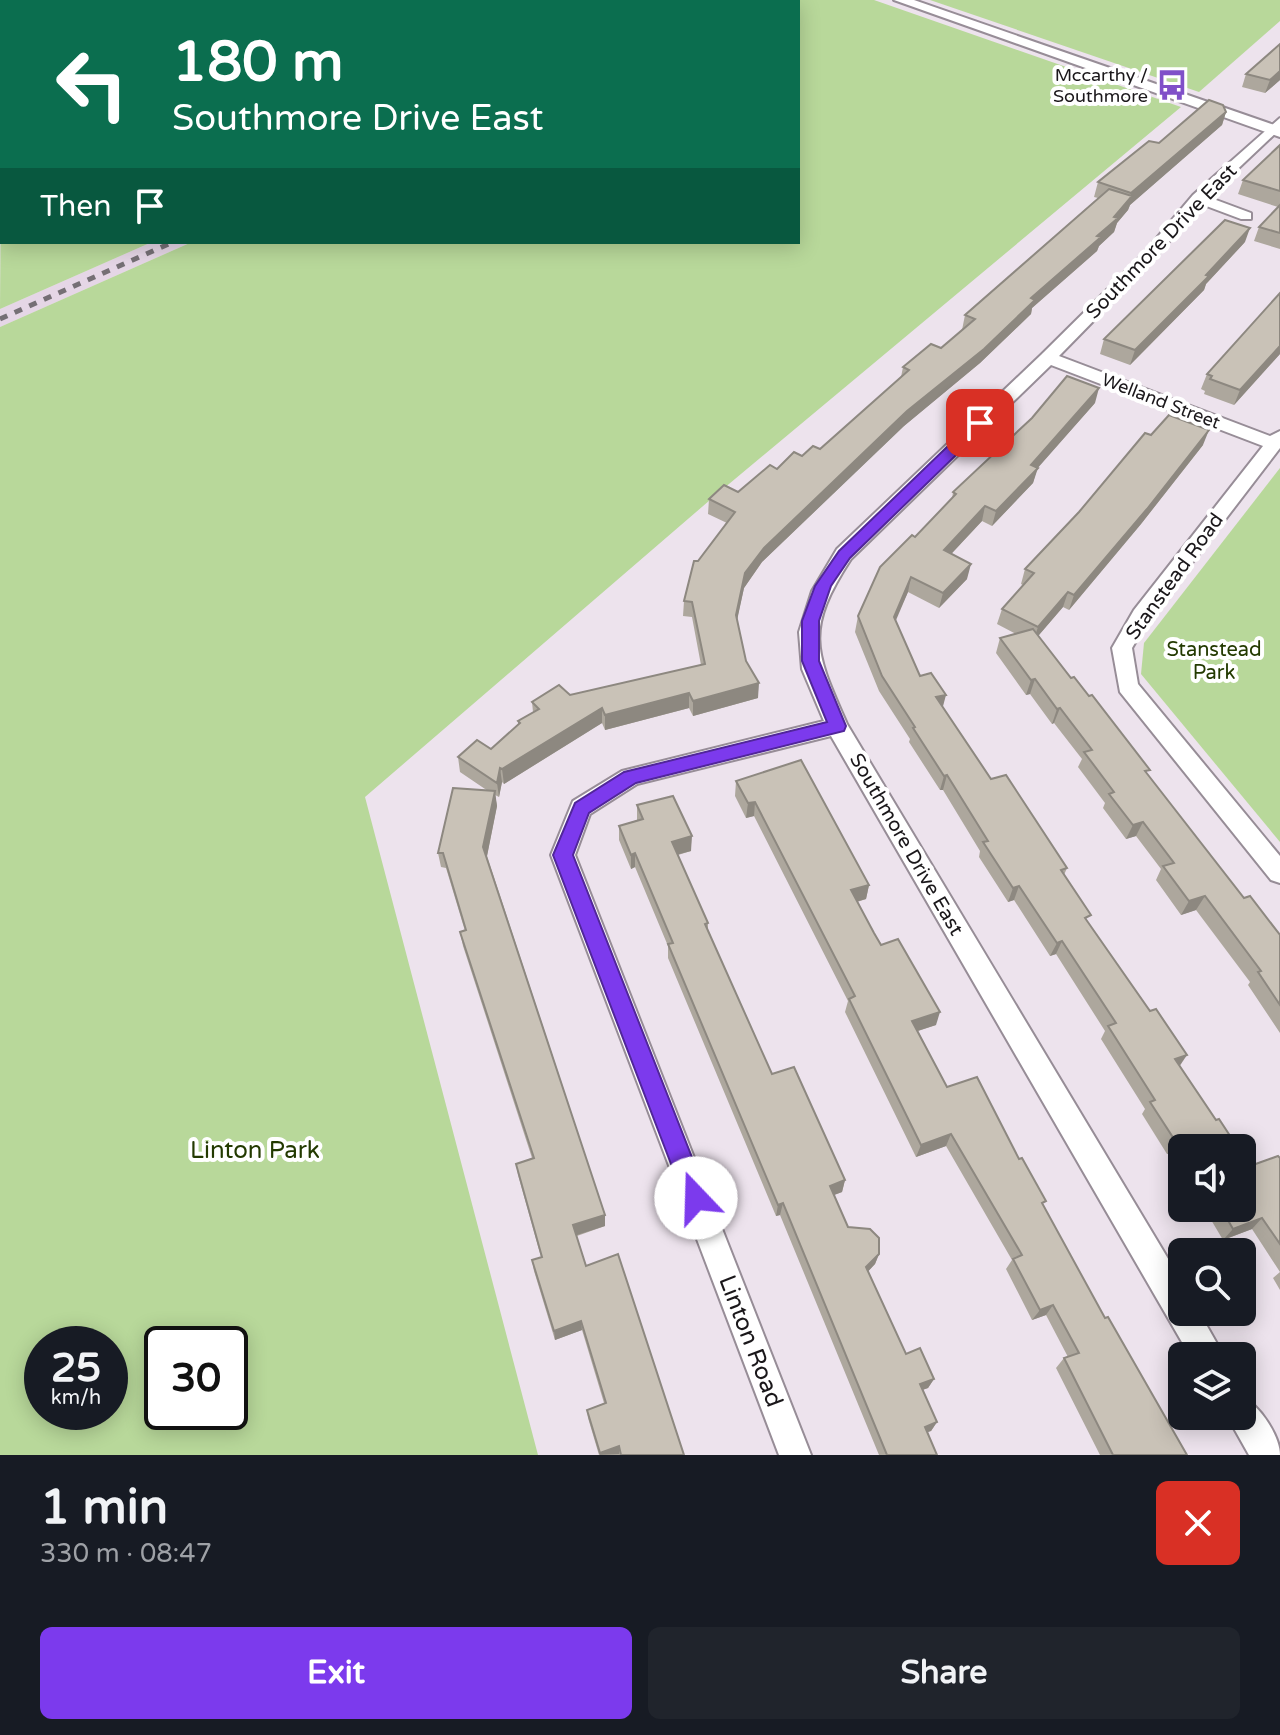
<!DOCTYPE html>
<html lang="en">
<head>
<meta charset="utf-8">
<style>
  :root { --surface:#171b24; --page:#20242c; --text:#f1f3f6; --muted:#9ea1a6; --accent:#7c3aed }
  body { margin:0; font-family:"Varela Round",sans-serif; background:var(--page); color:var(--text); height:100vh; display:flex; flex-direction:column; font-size:30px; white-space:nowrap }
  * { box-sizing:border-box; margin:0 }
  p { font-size:26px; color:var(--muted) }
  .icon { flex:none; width:44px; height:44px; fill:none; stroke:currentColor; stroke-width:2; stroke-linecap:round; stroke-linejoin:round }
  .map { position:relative; height:1455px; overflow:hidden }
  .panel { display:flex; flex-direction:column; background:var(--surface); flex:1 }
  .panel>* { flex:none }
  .hud { position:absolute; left:0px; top:0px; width:800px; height:244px; box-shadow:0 4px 20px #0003; background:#0b6e4f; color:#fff; overflow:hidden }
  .fabs { position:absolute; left:1168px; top:1134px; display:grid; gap:16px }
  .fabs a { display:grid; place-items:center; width:88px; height:88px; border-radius:12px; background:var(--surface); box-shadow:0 4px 20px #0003; font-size:40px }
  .speed { position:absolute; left:24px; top:1326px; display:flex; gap:16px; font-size:40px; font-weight:700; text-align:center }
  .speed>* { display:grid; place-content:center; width:104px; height:104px; border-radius:50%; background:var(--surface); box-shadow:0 4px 20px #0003; line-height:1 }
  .speed small { font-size:20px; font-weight:400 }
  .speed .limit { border:4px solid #111; border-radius:12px; background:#fff; color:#111 }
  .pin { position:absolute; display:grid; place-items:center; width:68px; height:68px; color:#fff; margin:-34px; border-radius:16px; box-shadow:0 4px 12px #0006 }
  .me { position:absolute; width:88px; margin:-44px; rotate:339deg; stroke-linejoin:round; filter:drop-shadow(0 0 6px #0008) }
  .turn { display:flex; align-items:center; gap:28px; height:168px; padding:0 40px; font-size:36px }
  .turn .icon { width:104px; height:104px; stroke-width:2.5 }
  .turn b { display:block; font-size:56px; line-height:68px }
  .then { display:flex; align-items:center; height:76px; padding:0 40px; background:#0003; gap:16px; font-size:30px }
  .round { display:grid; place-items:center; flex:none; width:84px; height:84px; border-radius:12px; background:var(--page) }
  .overview { display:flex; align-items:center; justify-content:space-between; height:136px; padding:0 40px }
  h1 { font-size:48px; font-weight:700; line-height:60px }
  .cta { display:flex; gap:16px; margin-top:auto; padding:16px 40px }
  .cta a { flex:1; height:92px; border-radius:12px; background:var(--accent); color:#fff; font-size:32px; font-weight:700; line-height:92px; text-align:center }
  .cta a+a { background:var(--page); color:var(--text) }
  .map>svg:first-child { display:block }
  .built { fill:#e5d6e6 }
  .green { fill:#b8d89a; fill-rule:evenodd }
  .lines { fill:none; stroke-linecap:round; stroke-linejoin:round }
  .minor-casing { stroke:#978d97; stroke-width:4 }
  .tertiary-casing { stroke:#978d97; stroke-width:4 }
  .minor { fill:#fff; fill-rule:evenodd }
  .tertiary { fill:#fff; fill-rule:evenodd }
  .rail-far1 { stroke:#756f75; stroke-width:4; stroke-dasharray:6 6; stroke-linecap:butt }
  .rail { stroke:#756f75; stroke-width:5; stroke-dasharray:8 8; stroke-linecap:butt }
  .wall { fill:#ada79d }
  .shaded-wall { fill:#8d8880 }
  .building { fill:#c9c2b7; stroke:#8d8880; stroke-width:2 }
  .route { fill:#7c3aed; stroke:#51269a; stroke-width:2 }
  .labels { text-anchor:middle; stroke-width:8; stroke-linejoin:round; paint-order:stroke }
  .far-poi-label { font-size:18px; fill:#1a171a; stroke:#fff; text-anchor:end }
  .far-street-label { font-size:18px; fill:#1a171a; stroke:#fff }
  .street-label { font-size:20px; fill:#1a171a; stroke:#fff }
  .park-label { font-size:20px; fill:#233a01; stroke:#fff }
  .near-park-label { font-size:24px; fill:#233a01; stroke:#fff }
  .near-street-label { font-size:24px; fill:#1a171a; stroke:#fff }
</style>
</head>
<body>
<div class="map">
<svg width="1280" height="1455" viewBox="0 0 1280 1455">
  <rect width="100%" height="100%" fill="#ede3ed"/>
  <path class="built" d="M152,242H192L0,327V309Z"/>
  <g class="green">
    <path d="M95,0H704L89,2Z"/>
    <path d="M735,0H874L1181,107L717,494L365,797L538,1455H0V327L192,242H798V2H731ZM42,1344H110V1412H42ZM162,1344H230V1412H162Z"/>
    <path d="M930,0H1280V21L1199,92Z"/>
    <path d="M2,33V242H152L0,309Z"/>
    <path d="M1280,468V842L1141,674L1144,643Z"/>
  </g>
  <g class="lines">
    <defs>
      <g id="minor">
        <path d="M1280,118V129L1208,197L1251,213V219H1241L1201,204L1154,259L1059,356L1270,436L1280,431V448L1149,619L1132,648L1138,684L1280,856V883L1271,880L1120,692L1112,648L1134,610L1263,446L1051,365L851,559C804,631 815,651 847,724L1182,1282V1312H1199L1224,1356H1190L831,736L637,784L590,814L575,855L811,1455H779L551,855L573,801L622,771L824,721L802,669L799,632L812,591L837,549L1042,354L1144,253L1193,195Z"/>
        <path d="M1242,1397C1259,1404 1280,1436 1280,1455H1249L1227,1416H1242Z"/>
      </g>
      <path id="tertiary" d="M894,0H914L1280,127V137Z"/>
    </defs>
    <use href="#minor" class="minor-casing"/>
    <use href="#tertiary" class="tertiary-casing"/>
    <use href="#minor" class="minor"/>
    <use href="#tertiary" class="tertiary"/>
    <path class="rail-far1" d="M716,2L720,0"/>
    <path class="rail" d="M0,319L173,242"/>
  </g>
  <g class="wall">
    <path d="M1280,44V80L1265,93L1242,87L1246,74Z"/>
    <path d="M1226,112L1222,125L1130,205L1128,210L1117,223L1114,232L1099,246L1097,251L1032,308L1031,314L980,363L904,426L762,562L744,588L737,619L746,661L758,698L693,716L689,708L605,730L602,723L504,784L502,782L499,797L495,795L497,806L487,856L605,1215V1226L577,1236L586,1266L684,1455H599L588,1418L587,1410L604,1403L582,1330L555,1340L534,1271L532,1260L541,1257L518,1175L516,1164L532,1158L463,946L460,932L465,931L446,868L441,867L438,853L488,791L460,772L458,757L491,749L518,724V721L533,712L532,702L570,695L701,665L692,617L683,616L684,601L727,523L708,514L709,499L738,492L777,469L820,449L901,377L903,367L941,348L962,330L965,315L1098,198L1094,197L1098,182L1159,143Z"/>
    <path d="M1280,145V249L1254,241L1259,227L1278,207L1238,194L1243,180Z"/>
    <path d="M1245,242L1206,284L1204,290L1130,365L1100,354L1104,339Z"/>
    <path d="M1280,354L1234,405L1204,394L1205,391L1201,389L1207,374Z"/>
    <path d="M1095,403L1037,468L1033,483L992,526L982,521L951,554L967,579L939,608L908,592L895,620L920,676L991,779L1067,868L1064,875L1088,922L1180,1066L1216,1120L1238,1148H1182V1172L1171,1152L1167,1154L1142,1114L1145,1109L1101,1039L1105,1031L1056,954L1050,956L1014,900L1008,902L979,857L980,851L943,790H940L909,742L910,739L879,691L855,632L858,616L915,537L952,499L953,492Z"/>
    <path d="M1151,435L1203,445L1141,524L1069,610L1063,607L1038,636L1244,898L1280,935V1033L1248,985L1250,982L1196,910L1181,915L1156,880L1161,869L1136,836L1126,839L1103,808L1105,803L1078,767L1082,759L1054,723L1052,724L1030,694L1026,695L996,653L1000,638L1016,634L997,624L1002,609L1023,585L1021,584L1025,569Z"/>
    <path d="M736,781L869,885L866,899L857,902L874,933L936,1025L918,1031L947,1087L1043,1206L1105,1318L1187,1455H1100L1056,1368L1064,1358L1068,1357L1046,1315L1032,1320L1006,1269L1012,1260L946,1146L916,1157L845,1012L848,1001L754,816L746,818L735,796Z"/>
    <path d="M637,805L691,851L678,855L708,923V930L772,1074L845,1180L842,1192L834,1195L848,1227L879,1254L875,1264L868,1271L906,1354L934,1379L928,1388L922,1390L937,1422L931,1431L927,1432L937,1455H879L780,1215L776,1216L668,958V946L635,867L631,869L619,840V826L637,820Z"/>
    <path d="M1280,1158V1290L1273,1278L1280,1272L1252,1229L1223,1240L1204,1208H1242L1250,1166Z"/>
  </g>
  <g class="shaded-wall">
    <path d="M0,0H25L20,2H2V8L0,9Z"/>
    <path d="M1280,71V80L1265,93L1270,80Z"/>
    <path d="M1226,112L1222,125L1130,205L1128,210L1117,223L1114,232L1099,246L1097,251L1032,308L1031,314L980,363L904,426L762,562L744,588L735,630L736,615L745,573L764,548L907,411L1097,236L1129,200L1131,193Z"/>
    <path d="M1250,228L1245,242L1206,284L1204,290L1130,365L1135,350Z"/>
    <path d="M1280,346V354L1234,405L1240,390Z"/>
    <path d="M1099,388L1095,403L1036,470L1038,468L1033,483L992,526L996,511L1031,465Z"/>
    <path d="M1209,430L1203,445L1141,524L1069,610L1074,595Z"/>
    <path d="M985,506L982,521L940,566L944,550Z"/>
    <path d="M971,564L967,579L939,608L943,593Z"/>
    <path d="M911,577L908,592L891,632L894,617Z"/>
    <path d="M1068,592L1063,607L1033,642L1038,627Z"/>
    <path d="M1035,679L1030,694L1026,695L1031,680Z"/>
    <path d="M759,683L758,698L693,716V701Z"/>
    <path d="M689,693V708L605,730V715Z"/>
    <path d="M946,695L942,710L936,697Z"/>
    <path d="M602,708V723L504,784L502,769Z"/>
    <path d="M1060,708L1054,723L1052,724L1057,709Z"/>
    <path d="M500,768L502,782L499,797L497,783Z"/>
    <path d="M947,775L943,790H940L944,776Z"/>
    <path d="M495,791L497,806L486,861L483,847Z"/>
    <path d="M755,802L754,816L746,818L748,803Z"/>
    <path d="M1143,822L1136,836L1126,839L1133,825Z"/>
    <path d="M692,836L691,851L672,856V842Z"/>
    <path d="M635,853V867L631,869V855Z"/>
    <path d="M869,885L866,899L848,904L851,890Z"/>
    <path d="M1019,886L1014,900L1008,902L1013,888Z"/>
    <path d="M1205,896L1196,910L1181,915L1189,901Z"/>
    <path d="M1062,941L1056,954L1050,956L1057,943Z"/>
    <path d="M940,1012L936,1025L908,1034L912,1021Z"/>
    <path d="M1187,1055L1179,1067L1175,1059Z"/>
    <path d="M951,1134L946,1146L916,1157L921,1145Z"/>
    <path d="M1180,1141L1171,1152L1167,1154L1176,1142Z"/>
    <path d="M845,1180L842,1192L826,1198L830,1186Z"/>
    <path d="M783,1203L780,1215L776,1216L778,1205Z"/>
    <path d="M605,1215V1226L574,1236L573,1225Z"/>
    <path d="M1262,1218L1252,1229L1223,1240L1233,1229Z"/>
    <path d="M879,1254L875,1264L862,1278L866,1267Z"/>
    <path d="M1053,1305L1046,1315L1032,1320L1040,1310Z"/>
    <path d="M581,1321L582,1330L555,1340L554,1331Z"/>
    <path d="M934,1379L928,1388L914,1393L920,1384Z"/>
    <path d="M937,1422L931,1431L919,1435L925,1427Z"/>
    <path d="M619,1446V1454L600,1455V1453Z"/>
  </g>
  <g class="building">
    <path d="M1280,44V71L1270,80L1246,74Z"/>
    <path d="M1209,100L1223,105L1226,112L1131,193L1098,182L1149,141L1159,143Z"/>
    <path d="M1280,145V191L1243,180Z"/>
    <path d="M1109,189L1132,196L1114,217L1118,218L1097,236L1101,237L1031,298L1035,300L984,349L907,411L764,548L745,573L736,615L746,661L759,683L693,701L689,693L605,715L602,708L502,769L500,768L497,783L458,757L477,740L491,749L520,723L518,721L539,709L532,702L559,685L570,695L705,664L692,602L684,601L694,561H698L735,512L709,499L724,485L738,492L770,465L777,469L794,452L802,456L813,446L820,449L909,370L903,367L931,344L941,348L975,319L965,315Z"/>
    <path d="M1280,205V233L1259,227Z"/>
    <path d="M1225,220L1250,228L1206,275L1209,276L1135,350L1104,339Z"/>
    <path d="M1280,293V346L1240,390L1210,379L1212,376L1207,374Z"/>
    <path d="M1067,376L1099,388L1031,465L1038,468L996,511L985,506L944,550L971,564L943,593L911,577L894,617L920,676L931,673L946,695L936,697L991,779L1006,775L1067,868L1061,870L1091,915L1085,918L1150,1011L1156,1009L1187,1055L1175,1059L1216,1120L1219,1119L1238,1148H1184L1180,1141L1176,1142L1150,1102L1155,1100L1108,1026L1116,1023L1062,941L1057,943L1019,886L1013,888L983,842L988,841L947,775L944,776L913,728L915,727L882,676L858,616L880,567L912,535L915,537L956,494L953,492L1032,418Z"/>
    <path d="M1169,415L1209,430L1147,509L1074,595L1068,592L1038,627L1002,609L1034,573L1025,569L1079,512L1145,433L1151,435Z"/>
    <path d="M1033,629L1071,678L1074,677L1089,696L1092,695L1150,770L1145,771L1244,898L1250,896L1280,935V1005L1258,972L1261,971L1205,896L1189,901L1163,866L1174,863L1143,822L1133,825L1109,794L1114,792L1084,752L1092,750L1060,708L1057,709L1035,679L1031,680L1000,638Z"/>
    <path d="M801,760L869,885L851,890L874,933L881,945L898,939L940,1012L912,1021L947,1087L977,1077L1019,1159L1022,1158L1046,1201L1042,1203L1105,1318L1108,1317L1187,1455H1113L1064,1358L1079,1353L1053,1305L1040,1310L1013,1259L1022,1255L951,1134L921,1145L849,999L855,996L755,802L748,803L736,781Z"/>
    <path d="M453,788L495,791L483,847L605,1215L573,1225L586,1266L618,1254L684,1455H621L619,1446L600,1453L587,1410L606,1403L581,1321L554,1331L532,1260L542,1257L516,1164L534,1158L460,932L466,930L443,853H438Z"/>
    <path d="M673,796L692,836L672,842L708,923L705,924L772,1074L794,1067L845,1180L830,1186L848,1227L870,1229L879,1238V1254L866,1267L906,1354L920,1348L934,1379L920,1384L937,1422L925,1427L937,1455H887L783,1203L778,1205L668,944L673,943L635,853L631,855L619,826L643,819L637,805Z"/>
    <path d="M1242,1153L1250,1166L1278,1156L1280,1158V1244L1262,1218L1233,1229L1221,1208H1242Z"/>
  </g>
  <path class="route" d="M980,419L988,423L986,426L850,558L831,586L819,621V661L846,726L844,731L636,783L589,813L573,855L708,1198L704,1206L696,1210L687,1206L684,1198L553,855L575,803L624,772L827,722L802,661V621L815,586L839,551L975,420Z"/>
  <defs>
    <symbol id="bus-bare" viewBox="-9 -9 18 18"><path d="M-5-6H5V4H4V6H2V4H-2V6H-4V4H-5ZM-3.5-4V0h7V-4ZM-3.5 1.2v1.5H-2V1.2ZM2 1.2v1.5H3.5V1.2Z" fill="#8050c8" stroke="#fff" stroke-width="2.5" paint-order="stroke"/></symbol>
  </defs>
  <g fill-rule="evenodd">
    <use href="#bus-bare" x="1150" y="63" width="44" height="44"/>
  </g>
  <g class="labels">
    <g class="far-poi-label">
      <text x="1148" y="81">Mccarthy /<tspan x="1148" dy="21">Southmore</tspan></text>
    </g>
    <g class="far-street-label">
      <text transform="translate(1161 401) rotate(21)" y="6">Welland Street</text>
    </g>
    <g class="street-label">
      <text transform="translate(1161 241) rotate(-46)" y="7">Southmore Drive East</text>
      <text transform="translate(1174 576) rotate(-54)" y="7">Stanstead Road</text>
      <text transform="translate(907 844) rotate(60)" y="7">Southmore Drive East</text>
    </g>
    <g class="park-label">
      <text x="1214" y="656">Stanstead<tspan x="1214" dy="23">Park</tspan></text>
    </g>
    <g class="near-park-label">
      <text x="255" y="1158">Linton Park</text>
    </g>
    <g class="near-street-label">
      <text transform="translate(751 1341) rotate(69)" y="8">Linton Road</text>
    </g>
  </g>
</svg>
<div class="fabs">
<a><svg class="icon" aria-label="sound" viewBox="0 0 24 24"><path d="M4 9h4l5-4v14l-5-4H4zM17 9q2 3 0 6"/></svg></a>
<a><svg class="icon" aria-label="search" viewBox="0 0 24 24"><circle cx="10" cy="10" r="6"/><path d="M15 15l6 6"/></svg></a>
<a><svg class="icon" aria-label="layers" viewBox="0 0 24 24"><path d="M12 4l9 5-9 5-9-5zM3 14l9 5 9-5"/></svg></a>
</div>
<div class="speed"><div>25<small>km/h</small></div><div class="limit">30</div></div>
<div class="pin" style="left:980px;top:423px;background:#d93025"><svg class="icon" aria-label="arrive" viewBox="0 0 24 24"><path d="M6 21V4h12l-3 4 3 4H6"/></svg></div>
<svg class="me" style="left:696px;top:1198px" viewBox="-20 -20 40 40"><circle r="19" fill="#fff"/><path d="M0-13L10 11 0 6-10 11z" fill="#7c3aed"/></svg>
<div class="hud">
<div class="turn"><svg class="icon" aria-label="left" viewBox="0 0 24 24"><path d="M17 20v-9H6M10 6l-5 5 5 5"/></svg><div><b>180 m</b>Southmore Drive East</div></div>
<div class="then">Then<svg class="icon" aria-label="arrive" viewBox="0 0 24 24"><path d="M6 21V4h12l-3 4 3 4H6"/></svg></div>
</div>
</div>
<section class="panel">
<div class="overview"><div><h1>1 min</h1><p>330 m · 08:47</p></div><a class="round" style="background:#d93025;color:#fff"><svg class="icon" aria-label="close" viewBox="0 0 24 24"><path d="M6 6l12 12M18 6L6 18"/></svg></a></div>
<div class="cta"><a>Exit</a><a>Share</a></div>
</section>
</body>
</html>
